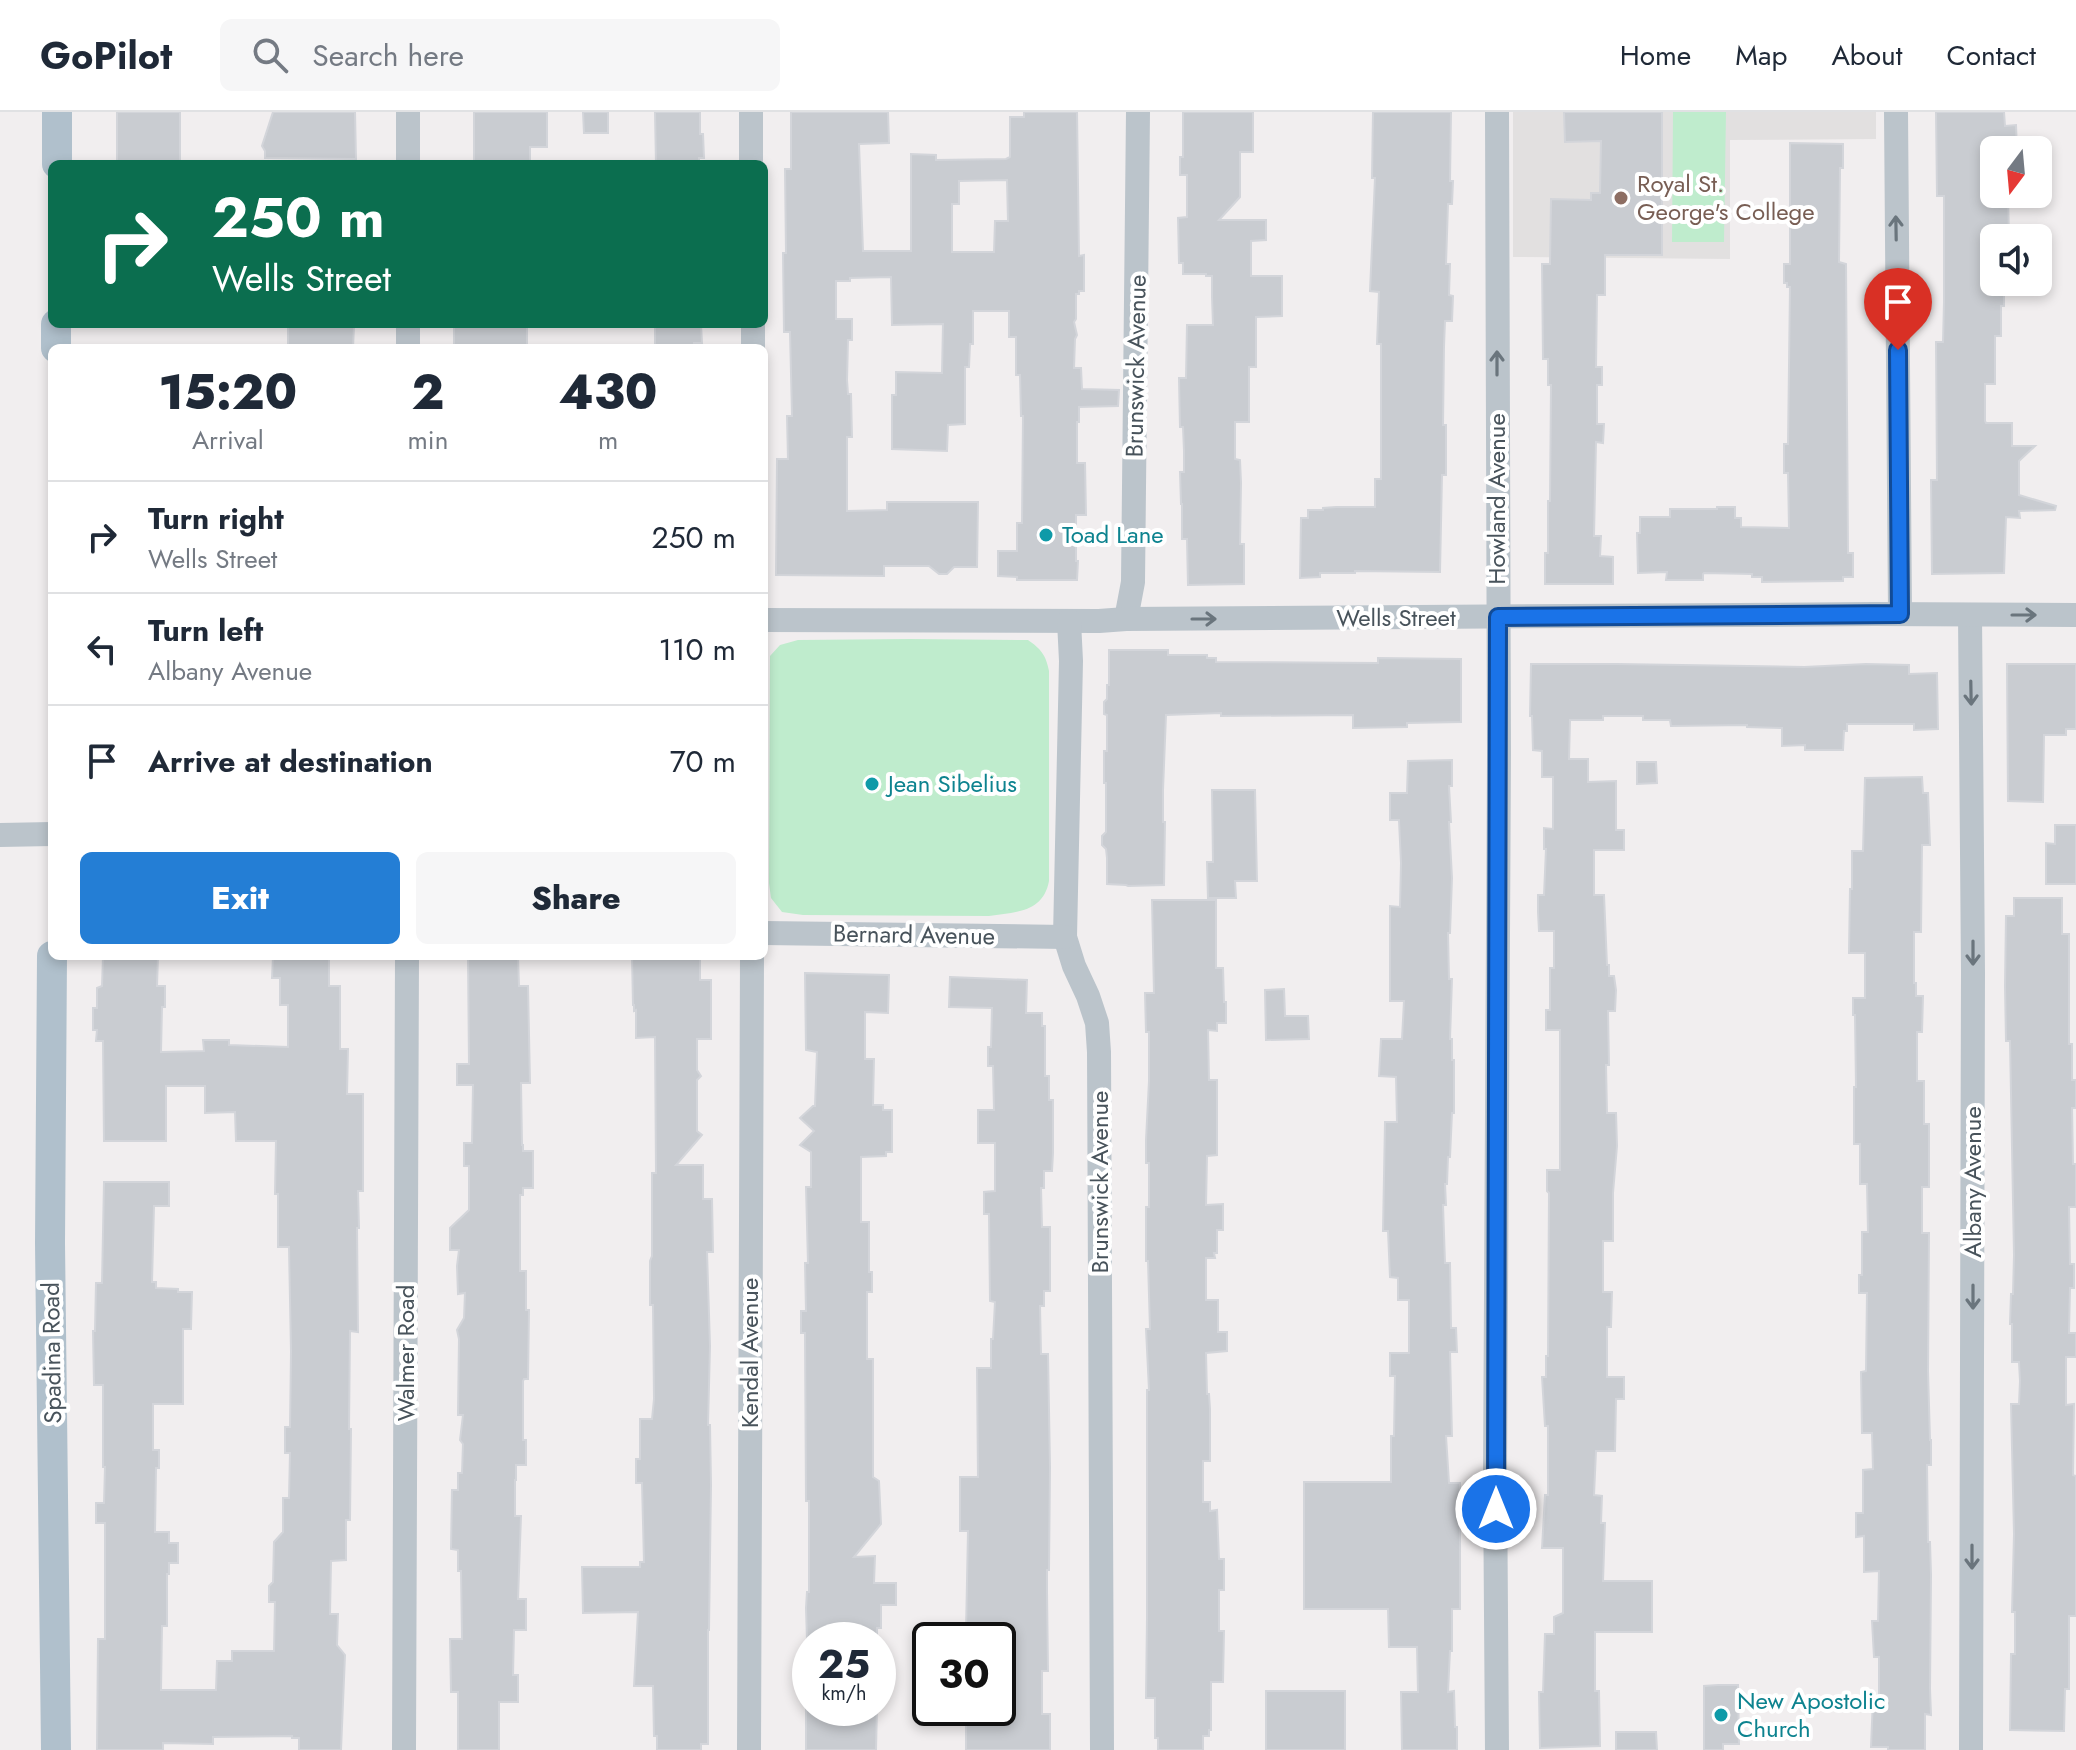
<!DOCTYPE html>
<html lang="en">
<head>
<meta charset="utf-8">
<style>
  :root { --surface:#fff; --page:#f6f6f7; --text:#1f2937; --muted:#747a83; --line:#e0e1e3; --accent:#247ed5 }
  body { margin:0; font-family:Jost,sans-serif; background:var(--page); color:var(--text); height:100vh; display:flex; flex-direction:column; font-size:30px; white-space:nowrap }
  * { box-sizing:border-box; margin:0 }
  p { font-size:26px; color:var(--muted) }
  .icon { flex:none; width:44px; height:44px; fill:none; stroke:currentColor; stroke-width:2; stroke-linecap:round; stroke-linejoin:round }
  .map { position:relative; flex:1; overflow:hidden }
  .panel { position:absolute; left:48px; top:232px; width:720px; height:616px; display:flex; flex-direction:column; background:var(--surface); border-radius:12px; box-shadow:0 4px 12px #0003 }
  .panel>* { flex:none }
  .hud { position:absolute; left:48px; top:48px; width:720px; height:168px; border-radius:12px; box-shadow:0 4px 12px #0003; background:#0b6e4f; color:#fff; overflow:hidden }
  .needle { width:52px; rotate:196deg }
  .controls { position:absolute; left:1980px; top:24px; display:grid; gap:16px }
  .controls a { display:grid; place-items:center; width:72px; height:72px; border-radius:12px; background:var(--surface); box-shadow:0 4px 12px #0003; font-size:40px }
  .speed { position:absolute; left:792px; top:1510px; display:flex; gap:16px; font-size:40px; font-weight:700; text-align:center }
  .speed>* { display:grid; place-content:center; width:104px; height:104px; border-radius:50%; background:var(--surface); box-shadow:0 4px 12px #0003; line-height:1 }
  .speed small { font-size:20px; font-weight:400 }
  .speed .limit { border:4px solid #111; border-radius:12px; background:#fff; color:#111 }
  .pin { position:absolute; display:grid; place-items:center; width:68px; height:68px; color:#fff; margin:-82px -34px; border-radius:50% 50% 50% 0; rotate:-45deg; box-shadow:0 0 8px #0007 }
  .pin .icon { rotate:45deg }
  .me { position:absolute; width:88px; margin:-44px; rotate:0deg; stroke-linejoin:round; filter:drop-shadow(0 0 6px #0008) }
  .turn { display:flex; align-items:center; gap:28px; height:168px; padding:0 32px; font-size:36px }
  .turn .icon { width:104px; height:104px; stroke-width:2.5 }
  .turn b { display:block; font-size:56px; line-height:68px }
  .eta { display:flex; justify-content:space-evenly; align-items:center; height:136px; text-align:center }
  .eta b { font-size:48px; font-weight:800; line-height:56px }
  .cta { display:flex; gap:16px; margin-top:auto; padding:16px 32px }
  .cta a { flex:1; height:92px; border-radius:12px; background:var(--accent); color:#fff; font-size:32px; font-weight:800; line-height:92px; text-align:center }
  .cta a+a { background:var(--page); color:var(--text) }
  ul { padding:0; list-style:none }
  li { display:flex; align-items:center; gap:24px; height:112px; padding:0 32px; border-top:2px solid var(--line) }
  li div { flex:1 }
  li b { display:block; font-size:30px }
  li em { font-style:normal }
  header { display:flex; align-items:center; gap:48px; box-sizing:border-box; height:112px; padding:0 40px; background:var(--surface); border-bottom:2px solid var(--line) }
  header strong { font-size:38px }
  nav { display:flex; gap:44px; margin-inline-start:auto; font-size:28px }
  .search { width:560px; height:72px; background:var(--page); display:flex; align-items:center; gap:20px; box-sizing:border-box; padding:0 28px; border-radius:12px; color:var(--muted); font-size:30px }
  .map>svg:first-child { display:block }
  .education { fill:#e2e0e0 }
  .green { fill:#bfeccd }
  .building { fill:#c9ccd1; stroke:#d3d5da; stroke-width:2; fill-rule:evenodd }
  .lines { fill:none; stroke-linecap:round; stroke-linejoin:round }
  .minor { stroke:#bbc4cb; stroke-width:24 }
  .major { stroke:#b0c0cc; stroke-width:30 }
  .oneway { stroke:#6a757d }
  .route-casing { stroke:#114b97; stroke-width:20 }
  .route { stroke:#1a73e8; stroke-width:14 }
  .education-dot { fill:#8d6e63; stroke:#fff; stroke-width:3 }
  .culture-dot { fill:#0f9aa8; stroke:#fff; stroke-width:3 }
  .labels { text-anchor:middle; stroke-width:8; stroke-linejoin:round; paint-order:stroke }
  .education-label { font-size:24px; fill:#785e54; stroke:#fff; text-anchor:start }
  .street-label { font-size:24px; fill:#48535b; stroke:#fff }
  .culture-label { font-size:24px; fill:#0d838f; stroke:#fff; text-anchor:start }
</style>
</head>
<body>
<header>
<strong>GoPilot</strong>
<div class="search"><svg class="icon" aria-label="search" viewBox="0 0 24 24"><circle cx="10" cy="10" r="6"/><path d="M15 15l6 6"/></svg>Search here</div>
<nav><a>Home</a><a>Map</a><a>About</a><a>Contact</a></nav>
</header>
<div class="map">
<svg width="2076" height="1638" viewBox="0 0 2076 1638">
  <rect width="100%" height="100%" fill="#f1eeef"/>
  <path class="education" d="M1513,0H1876V27L1730,28V147L1513,145Z"/>
  <g class="green">
    <path d="M1673,0H1726L1724,130H1672Z"/>
    <path d="M910,527L1028,528C1041,537 1046,543 1049,559V769C1043,801 1015,800 989,804L803,803L782,800L771,786L769,771L770,544L780,533L798,528Z"/>
  </g>
  <g class="building">
    <rect x="117" y="0" width="63" height="52"/>
    <path d="M273,0H355L356,47L265,46V39L262,34Z"/>
    <path d="M474,0H547V35H530V52H474Z"/>
    <path d="M583,0H608V21H584Z"/>
    <path d="M655,0H700V22H703L704,46H699V52H656Z"/>
    <path d="M791,0H888L889,31L859,32L863,139H911V42L936,43V48L1006,47L1010,45V5H1024V0H1077L1079,144L1084,143V179H1079V182H1076V207L1074,210L1077,223L1075,227L1074,256H1081L1082,277L1119,278L1118,294L1079,295V310H1077V351H1085L1086,403H1076V449H1078L1077,468H1017V465L998,464V439H1017V411H1022L1023,304H1021L1020,263H1016V225H1009V199H973V232H970L969,255H965V312L948,313L947,339L892,337V283H896V260L942,261L943,212L892,213L891,165L850,166V169H836V207H852V228H848L847,268L848,282H851L852,325H847V399L887,398V390H978L977,455H954L947,462H939L929,454H884V464L776,463L777,347H788L787,304H792L790,220H784L783,141H786L785,57H791ZM1007,68L1008,109H995L994,140H952V92H959V69Z"/>
    <path d="M1183,0H1253V40H1240V85L1219,108H1266V128L1251,129V164H1282V204L1256,205V255H1249V310H1235V347L1240,348L1241,371L1240,432H1244V472L1188,473L1187,427H1182V392H1181L1180,360H1184V339L1183,315H1180L1179,266H1186L1187,213H1213L1212,185V164H1206V162H1183V151H1179L1178,106L1187,105V63H1180V45H1183Z"/>
    <path d="M1373,0H1451L1450,69H1453L1452,92H1448L1446,152H1450L1449,183L1453,184L1452,209H1445L1444,234L1443,313H1446V363H1442L1440,460L1355,459V461H1320V465L1300,466L1301,406H1308V398H1323V396L1336,395H1375V367H1381V232H1377L1379,180L1370,179L1375,66H1372Z"/>
    <path d="M1564,0H1662V143H1605V183H1597L1596,255H1602V273H1597V312H1604L1603,331L1596,330L1594,424H1601L1600,444L1613,445V472H1545V441H1548V389H1550L1551,273H1548V247H1543L1542,152H1550L1551,87L1591,88V81H1600L1601,29L1565,30Z"/>
    <path d="M1936,0H2004L2005,14L2016,13L2017,38H1994V82H2008L2009,126H1994V170H2004V194H2001V224H1995V272H1985V309L1986,311H2012V334H2035L2019,349V383L2056,394L2055,398L2019,399L2020,406L2006,405L2004,461L1932,462L1931,368H1937L1936,230H1943L1944,190V84H1937Z"/>
    <path d="M1790,31L1843,32V56H1840L1839,150L1846,152L1848,441H1853V465H1843V469L1762,470V465H1752V462L1704,461L1703,462V468H1666L1667,460L1638,461L1637,421H1640V405H1670V397H1717V395H1735V406H1741V415L1789,416L1788,361H1784V332H1788L1790,175H1787V171H1784V152H1790Z"/>
    <path d="M288,212H350V214H354L353,236H288Z"/>
    <path d="M454,212H527V236L454,235Z"/>
    <path d="M655,212H701L702,231H694V236H655Z"/>
    <path d="M1109,538H1168V543H1207V546H1216V550L1378,551V546L1461,547V610L1407,611V615L1353,616V603L1221,604V601L1166,603L1163,678V710H1165L1164,773L1128,774L1126,773L1107,772V746L1106,737L1102,733V724L1106,720V671H1104V639H1107V603L1104,602V590L1107,587V573H1109Z"/>
    <path d="M1531,552H1617L1804,555L1866,552L1909,553V562L1937,561L1938,617L1914,618V612H1847V619H1844L1843,638H1805V633L1782,634V616L1747,615V613L1671,614L1670,608H1643V604H1603V608H1570L1569,647H1588V670L1616,669V718H1624V738H1594V783H1604L1607,853H1609V864H1614L1616,878L1615,899H1608L1609,953H1606L1607,1001H1616L1617,1034L1613,1081V1129H1603V1180H1612L1611,1215H1607V1265H1624V1287H1616L1615,1339H1596L1594,1383L1602,1384L1601,1411H1605L1603,1469H1652V1520H1595V1579H1599L1600,1634L1540,1636L1539,1580H1543L1545,1522H1554V1505L1563,1501V1436H1542L1545,1383H1548V1314H1545L1542,1265H1546V1244H1548L1549,1081L1547,1079V1058H1560V918H1546V898H1550V856H1554V819H1539L1538,800V783H1544L1546,737H1544V716L1553,717V665H1542V639L1533,638L1532,604H1530Z"/>
    <path d="M2007,552H2076V617H2066V623H2044L2043,690L2008,689Z"/>
    <path d="M1452,648V674H1449L1451,710H1449L1452,766L1450,821H1448L1449,867H1452L1450,927H1452V948H1454V1001H1452L1450,1045H1448L1447,1072H1445L1446,1093H1443L1445,1151H1450L1451,1216H1456L1457,1240H1450L1452,1324H1446L1449,1371H1460V1497H1452V1539H1450L1448,1580L1454,1579L1455,1615H1457V1638H1402L1401,1580H1418L1417,1535H1389L1388,1497H1304V1370H1391V1324H1394L1395,1264H1390V1241H1409V1188H1398V1166L1390,1165L1388,1119H1383L1385,1010H1397L1396,965L1379,964L1381,927H1402L1404,889H1390V794L1400,795L1401,751L1399,708H1390V681H1407L1408,649Z"/>
    <path d="M1637,650H1656L1657,671L1637,672Z"/>
    <path d="M1922,665L1923,681H1928L1930,733H1922L1921,820H1914V871H1916V884H1923L1922,920H1917V969H1924V1012H1929V1075H1922V1121H1929L1928,1259L1930,1328H1931V1353H1927L1928,1430H1930L1931,1463L1930,1577L1931,1603L1925,1602V1638H1888V1635H1871L1873,1586H1879V1545H1874L1872,1509H1878L1879,1459L1864,1460V1424L1856,1425V1401H1863V1358L1873,1357L1872,1321H1862L1861,1260L1866,1259L1867,1181H1859V1163H1862V1120H1868L1867,1072H1860V1032H1854V975H1856L1855,903H1853V886H1865V841H1849L1850,777H1852V739H1863L1865,666Z"/>
    <path d="M1212,678H1255L1257,769H1235L1236,786H1208L1207,750H1213Z"/>
    <path d="M2055,713H2076V772H2046V731L2055,732Z"/>
    <path d="M2014,786H2062V822H2069V932H2072V968H2076V996H2072L2073,1052H2076V1095H2069L2070,1152H2074V1176H2070L2069,1221H2076V1245H2066V1293L2074,1292L2073,1363L2076,1364V1504H2069V1577H2065L2064,1619L2010,1618L2011,1542H2015V1500H2012L2014,1422L2011,1292H2019L2020,1269L2019,1250H2012V1212H2010L2011,1182H2013L2014,1143L2011,982L2010,929H2006L2005,874L2006,804H2014Z"/>
    <path d="M1152,788H1216V856H1223L1224,890H1226V911H1217V919L1208,918L1209,968H1217V1043L1207,1044L1206,1093L1223,1092V1118H1217V1141H1214L1215,1146H1206V1188H1218V1220H1227V1239L1206,1241L1207,1282H1209L1210,1297V1349H1203V1390H1210V1399L1217,1398L1219,1447H1224V1478H1219V1519H1224L1223,1570H1211V1618H1209V1624H1203V1638H1158V1626H1155V1586H1146L1147,1506V1278H1149L1146,1217H1150L1148,1149H1146V1095H1149V1051H1146V1028L1149,969V920H1146L1145,881H1154Z"/>
    <path d="M103,844H158L157,874H165V895H162L161,940L204,939L203,928H229V933L288,935V893H280V866H272L273,844H329V874H340V937H348L347,982H363V1079H358L359,1116H357L358,1220L350,1219L349,1317H351L350,1408H346V1448L331,1449L330,1502H338L337,1533L345,1543L341,1638H299V1626H292V1624L213,1625V1632L163,1631V1638H97L98,1527H105V1411H96V1391H104L105,1355H103V1273H94L93,1219H95L96,1171H102L104,1070H169V1094H154L152,1170H156V1176L178,1177V1180H192L191,1217H183V1292H153V1338H159V1356H156L155,1420H169V1431H178V1451H169V1462H167V1514H162L161,1578H216L217,1549H232V1539H274L275,1490H269V1474L273,1470L274,1430L283,1420V1386H289L290,1341H285V1315H290L291,1240L289,1135H278V1082H275L276,1029H236L235,1000L205,1001V974H166V1029H104L103,929H96L97,918H93V896H97V876L102,874Z"/>
    <path d="M468,844H518L519,874H528L530,971H521L522,1033H523V1039H533V1076H523V1083H520V1159H526V1198H529L528,1267H524L523,1269V1328H526V1353H516V1368H515V1404H521L518,1487H526V1518H514L513,1563H518V1590H499V1638H458V1580H451L450,1527H462L461,1459H458V1438L451,1437L452,1378H458V1361H462L463,1332L460,1328L463,1303H458V1300L459,1227L457,1218L464,1206L465,1181L458,1182L457,1154L459,1138H450V1116L469,1098V1054H464V1031H472L473,973H457V952H469Z"/>
    <path d="M632,844H700V868H711V927H697V958L701,964L697,968V1019L702,1023L676,1053H703V1087H712L713,1140H707L710,1234L708,1313H710L711,1373L709,1518H708V1632H701V1638H657V1624H654L653,1574H634L638,1500L583,1501L582,1455H640V1450H644L642,1371H636V1347H640V1307H652L654,1287L653,1193H650V1149L652,1144V1061H656L655,925L636,926V898L634,899V893H633Z"/>
    <path d="M805,861L889,863L888,901L865,900V947H874L873,993H883V998H892V1040H886V1044L861,1045V1110H869V1160H872V1180H867V1247H873V1365L879,1369L881,1412L854,1445L875,1444L874,1471H896V1493H881V1516H877V1528H807L806,1496L807,1480H809V1389H806L805,1221H801V1199H806L805,1151H808L806,1075H811V1040L800,1033L814,1019L800,1006L813,994H815L817,940L806,938Z"/>
    <path d="M950,865L1027,868L1026,901H1042V914H1045V964H1049V988H1053V1041L1052,1059H1044V1076H1041L1042,1115H1050V1179H1044V1194H1040L1041,1242H1048L1050,1355L1049,1458H1047V1480L1048,1559H1042V1602H1050V1638H966V1606H998V1528H977V1520H966L968,1419H960V1365H978L977,1256H991V1227H993L995,1190L990,1189L989,1102H984V1080L995,1079V1031H978V998H994L993,954H988V935H991L992,896L949,895Z"/>
    <path d="M1284,877L1285,904H1308L1309,927L1266,928L1265,878Z"/>
    <path d="M1718,1573H1738L1739,1632H1723V1638H1704V1574Z"/>
    <rect x="1266" y="1579" width="79" height="59"/>
    <path d="M806,1596H877L876,1638H806Z"/>
    <path d="M1616,1620H1656L1657,1638H1616Z"/>
  </g>
  <g class="lines">
    <g class="minor">
      <path d="M751,0V52"/>
      <path d="M1896,0L1900,502"/>
      <path d="M408,52V0"/>
      <path d="M408,236V212"/>
      <path d="M753,236V212"/>
      <path d="M1970,503L1973,860L1971,1638"/>
      <path d="M1126,507L1133,470L1138,0"/>
      <path d="M764,508L1099,509L1126,507L1874,502L2076,503"/>
      <path d="M1069,509L1071,549L1065,825L1074,854L1088,884L1097,911L1099,940L1102,1638"/>
      <path d="M0,723L52,722"/>
      <path d="M764,821L1065,825"/>
      <path d="M404,1638L407,844"/>
      <path d="M749,1638L752,844"/>
      <path d="M1497,1638L1495,1365L1499,642L1497,0"/>
    </g>
    <g class="major">
      <path d="M57,52V0"/>
      <path d="M56,236V212"/>
      <path d="M52,844L50,1131L56,1638"/>
    </g>
  </g>
  <defs><path id="oneway-shaft" d="M-6 0H5M1.5-3L5.5 0L1.5 3" fill="none" stroke-width="1.6" stroke-linecap="round" stroke-linejoin="round" transform="scale(2)"/></defs>
  <g class="oneway">
    <use href="#oneway-shaft" transform="translate(1896 116) rotate(-91)"/>
    <use href="#oneway-shaft" transform="translate(1497 251) rotate(-90)"/>
    <use href="#oneway-shaft" transform="translate(2024 503)"/>
    <use href="#oneway-shaft" transform="translate(1204 507)"/>
    <use href="#oneway-shaft" transform="translate(1971 581) rotate(89)"/>
    <use href="#oneway-shaft" transform="translate(1973 841) rotate(90)"/>
    <use href="#oneway-shaft" transform="translate(1973 1185) rotate(90)"/>
    <use href="#oneway-shaft" transform="translate(1972 1445) rotate(90)"/>
  </g>
  <g class="lines">
    <defs>
      <path id="route" d="M1496,1397L1498,505L1900,502L1898,238"/>
    </defs>
    <use href="#route" class="route-casing"/>
    <use href="#route" class="route"/>
  </g>
  <circle class="education-dot" cx="1621" cy="86" r="8"/>
  <g class="culture-dot">
    <circle cx="1046" cy="423" r="8"/>
    <circle cx="872" cy="672" r="8"/>
    <circle cx="1721" cy="1603" r="8"/>
  </g>
  <g class="labels">
    <g class="education-label">
      <text x="1637" y="80">Royal St.<tspan x="1637" dy="28">George's College</tspan></text>
    </g>
    <g class="street-label">
      <text transform="translate(1136 254) rotate(-89)" y="8">Brunswick Avenue</text>
      <text transform="translate(1497 387) rotate(-90)" y="8">Howland Avenue</text>
      <text x="1396" y="514">Wells Street</text>
      <text transform="translate(914 823) rotate(1)" y="8">Bernard Avenue</text>
      <text transform="translate(1100 1070) rotate(-90)" y="8">Brunswick Avenue</text>
      <text transform="translate(1973 1070) rotate(-90)" y="8">Albany Avenue</text>
      <text transform="translate(52 1241) rotate(-91)" y="8">Spadina Road</text>
      <text transform="translate(406 1241) rotate(-90)" y="8">Walmer Road</text>
      <text transform="translate(750 1241) rotate(-90)" y="8">Kendal Avenue</text>
    </g>
    <g class="culture-label">
      <text x="1062" y="431">Toad Lane</text>
      <text x="888" y="680">Jean Sibelius</text>
      <text x="1737" y="1597">New Apostolic<tspan x="1737" dy="28">Church</tspan></text>
    </g>
  </g>
</svg>
<div class="controls">
<a><svg class="needle" viewBox="-14 -14 28 28"><path d="M0-13l5 13h-10z" fill="#e53935"/><path d="M0 13l5-13h-10z" fill="#747a83"/></svg></a>
<a><svg class="icon" aria-label="sound" viewBox="0 0 24 24"><path d="M4 9h4l5-4v14l-5-4H4zM17 9q2 3 0 6"/></svg></a>
</div>
<div class="speed"><div>25<small>km/h</small></div><div class="limit">30</div></div>
<div class="pin" style="left:1898px;top:238px;background:#d93025"><svg class="icon" aria-label="arrive" viewBox="0 0 24 24"><path d="M6 21V4h12l-3 4 3 4H6"/></svg></div>
<svg class="me" style="left:1496px;top:1397px" viewBox="-20 -20 40 40"><circle r="17" fill="#1a73e8" stroke="#fff" stroke-width="3"/><path d="M0-11L8 9 0 5-8 9z" fill="#fff"/></svg>
<div class="hud">
<div class="turn"><svg class="icon" aria-label="right" viewBox="0 0 24 24"><path d="M7 20v-9h11M14 6l5 5-5 5"/></svg><div><b>250 m</b>Wells Street</div></div>
</div>
<section class="panel">
<div class="eta">
<div><b>15:20</b><p>Arrival</p></div>
<div><b>2</b><p>min</p></div>
<div><b>430</b><p>m</p></div>
</div>
<ul>
<li><svg class="icon" aria-label="right" viewBox="0 0 24 24"><path d="M7 20v-9h11M14 6l5 5-5 5"/></svg><div><b>Turn right</b><p>Wells Street</p></div><em>250 m</em></li>
<li><svg class="icon" aria-label="left" viewBox="0 0 24 24"><path d="M17 20v-9H6M10 6l-5 5 5 5"/></svg><div><b>Turn left</b><p>Albany Avenue</p></div><em>110 m</em></li>
<li><svg class="icon" aria-label="arrive" viewBox="0 0 24 24"><path d="M6 21V4h12l-3 4 3 4H6"/></svg><div><b>Arrive at destination</b></div><em>70 m</em></li>
</ul>
<div class="cta"><a>Exit</a><a>Share</a></div>
</section>
</div>
</body>
</html>
